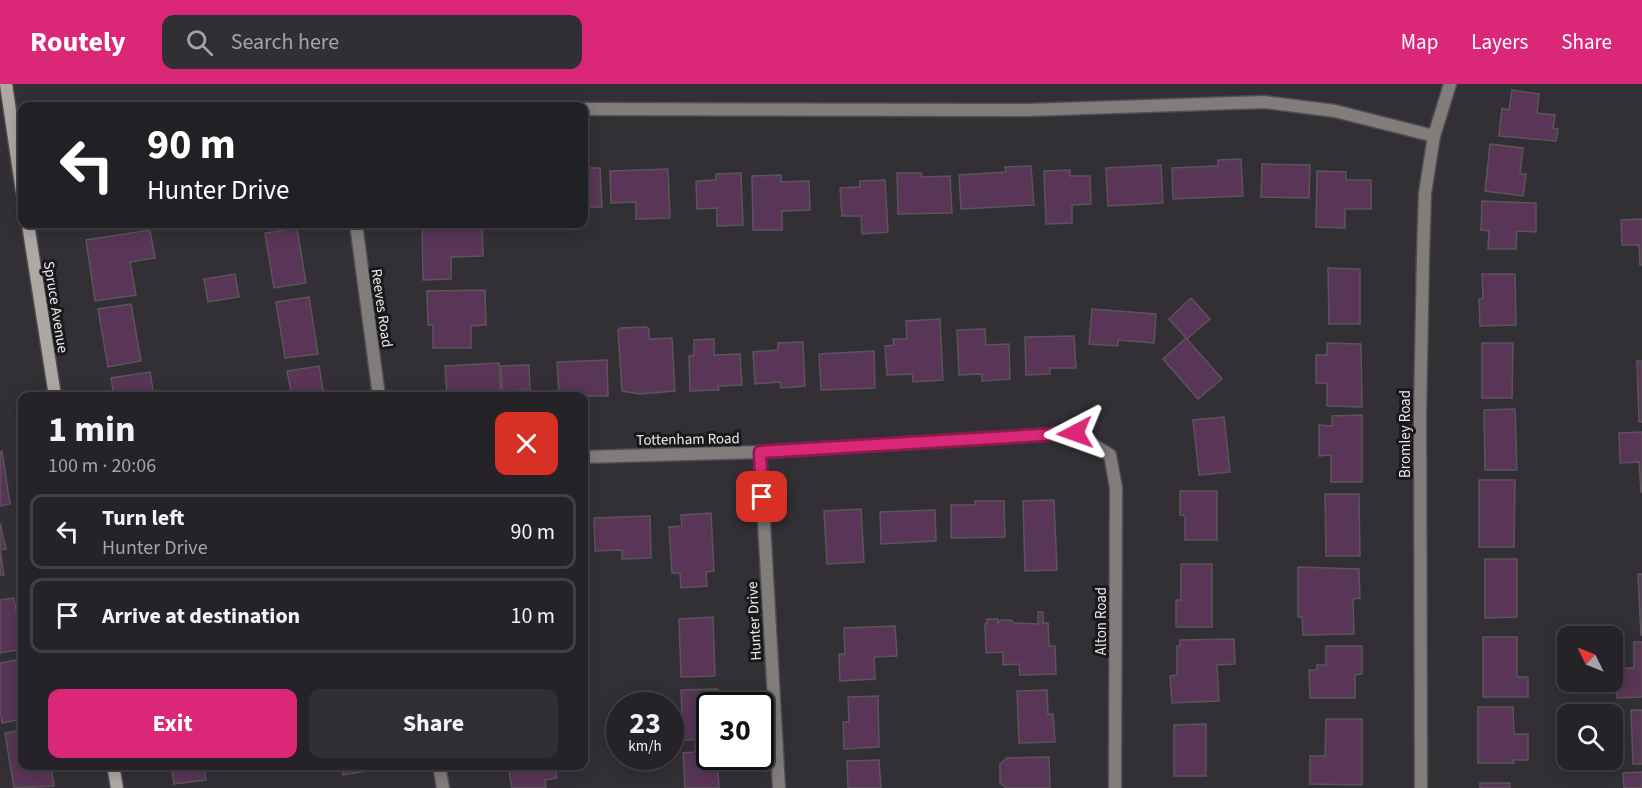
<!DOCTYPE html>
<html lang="en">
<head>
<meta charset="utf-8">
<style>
  :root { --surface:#262328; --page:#322f34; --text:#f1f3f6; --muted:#a4a4a8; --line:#424045; --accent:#db2777 }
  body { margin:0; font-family:"Source Sans 3",sans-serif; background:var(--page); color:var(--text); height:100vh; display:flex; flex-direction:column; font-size:22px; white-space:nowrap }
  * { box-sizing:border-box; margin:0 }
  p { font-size:20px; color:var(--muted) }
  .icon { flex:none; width:33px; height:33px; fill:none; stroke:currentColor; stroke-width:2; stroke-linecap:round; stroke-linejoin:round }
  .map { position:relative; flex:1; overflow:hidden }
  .panel { position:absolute; left:18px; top:308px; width:570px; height:378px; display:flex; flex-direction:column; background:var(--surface); border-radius:12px; box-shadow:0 3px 15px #0003,0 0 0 2px var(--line) }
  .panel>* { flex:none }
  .hud { position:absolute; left:18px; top:18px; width:570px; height:126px; border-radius:12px; box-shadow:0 3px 15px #0003,0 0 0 2px var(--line); background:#202124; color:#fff; overflow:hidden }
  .needle { width:39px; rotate:313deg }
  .tools { position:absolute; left:1557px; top:542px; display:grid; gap:12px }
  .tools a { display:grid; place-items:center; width:66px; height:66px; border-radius:12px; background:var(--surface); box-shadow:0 3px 15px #0003,0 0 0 2px var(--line); font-size:30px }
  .speed { position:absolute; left:606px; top:608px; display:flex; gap:12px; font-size:30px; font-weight:700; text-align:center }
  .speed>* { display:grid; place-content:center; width:78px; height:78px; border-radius:50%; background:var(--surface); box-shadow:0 3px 15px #0003,0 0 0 2px var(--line); line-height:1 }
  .speed small { font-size:15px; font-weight:400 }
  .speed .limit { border:3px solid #111; border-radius:9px; background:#fff; color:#111 }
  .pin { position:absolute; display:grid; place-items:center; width:51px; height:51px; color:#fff; margin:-26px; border-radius:12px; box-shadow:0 3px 9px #0006 }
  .me { position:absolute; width:66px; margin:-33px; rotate:266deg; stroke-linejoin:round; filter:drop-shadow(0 0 4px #0008) }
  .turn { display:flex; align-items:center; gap:21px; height:126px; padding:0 30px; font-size:27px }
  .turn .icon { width:78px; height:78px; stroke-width:2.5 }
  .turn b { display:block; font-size:42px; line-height:51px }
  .round { display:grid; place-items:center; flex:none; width:63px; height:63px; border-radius:12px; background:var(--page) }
  .head { display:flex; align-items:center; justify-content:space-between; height:102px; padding:0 30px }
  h1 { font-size:36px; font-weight:700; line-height:45px }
  .cta { display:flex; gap:12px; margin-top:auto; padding:12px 30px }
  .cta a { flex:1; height:69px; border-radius:12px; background:var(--accent); color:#fff; font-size:24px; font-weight:700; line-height:69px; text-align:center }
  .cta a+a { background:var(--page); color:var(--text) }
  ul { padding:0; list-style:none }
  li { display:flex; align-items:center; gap:18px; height:75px; margin:0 12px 9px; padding:0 18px; border:3px solid var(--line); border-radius:12px }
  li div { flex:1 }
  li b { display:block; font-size:22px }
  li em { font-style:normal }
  header { display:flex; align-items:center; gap:36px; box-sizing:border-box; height:84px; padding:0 30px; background:var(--accent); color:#fff }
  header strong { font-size:28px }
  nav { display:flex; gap:33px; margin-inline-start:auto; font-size:21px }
  .search { width:420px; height:54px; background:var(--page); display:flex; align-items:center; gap:15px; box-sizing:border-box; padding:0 21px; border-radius:12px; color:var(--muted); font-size:22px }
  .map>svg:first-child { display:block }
  .building { fill:#593557; stroke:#5b555a; stroke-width:1.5 }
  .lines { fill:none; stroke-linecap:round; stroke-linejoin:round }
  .street-casing { stroke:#504d52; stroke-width:15 }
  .secondary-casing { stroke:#504d52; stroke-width:15 }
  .street { stroke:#817d7b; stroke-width:12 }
  .secondary { stroke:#aea8a5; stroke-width:12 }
  .route-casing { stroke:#8e194d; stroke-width:15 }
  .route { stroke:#db2777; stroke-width:10 }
  .labels { text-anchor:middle; stroke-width:6; stroke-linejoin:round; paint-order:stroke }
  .street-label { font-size:15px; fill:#ece9ed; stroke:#19181a }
</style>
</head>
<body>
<header>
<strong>Routely</strong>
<div class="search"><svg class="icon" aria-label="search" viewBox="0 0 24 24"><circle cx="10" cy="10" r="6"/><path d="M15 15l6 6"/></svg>Search here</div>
<nav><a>Map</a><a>Layers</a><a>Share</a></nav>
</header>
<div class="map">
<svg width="1642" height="704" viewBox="0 0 1642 704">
  <rect width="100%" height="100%" fill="#322f35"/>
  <g class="building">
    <path d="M1512,6L1539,10L1537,29L1555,31L1553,44L1558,45L1556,57L1499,52L1502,24L1509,26Z"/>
    <path d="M1490,60L1523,64L1520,90H1526L1523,112L1485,107Z"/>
    <path d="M1241,75L1243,112L1173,115L1172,84L1218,82V76Z"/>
    <path d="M1262,80L1310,81L1309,114L1261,113Z"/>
    <path d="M1161,81L1163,119L1108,122L1106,84Z"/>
    <path d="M1031,82L1034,121L961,125L959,91L1006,88L1005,83Z"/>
    <path d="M584,84H600L602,123H584Z"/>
    <path d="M668,85L670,134L636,135V118L611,119L610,87Z"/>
    <path d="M1070,86V92H1090L1091,120L1072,121V139L1046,140L1044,87Z"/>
    <path d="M1317,87L1346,88V96H1371V125H1345V144L1316,143Z"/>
    <path d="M741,89L743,141L717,142V124L697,125L696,97L716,96V90Z"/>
    <path d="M897,89H921L922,93L950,92L952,129L898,130Z"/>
    <path d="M781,91V98L809,97L810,126L782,127V146H753L752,92Z"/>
    <path d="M885,96L888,148L862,150L861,132H842L840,104L860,103V97Z"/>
    <path d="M1482,117L1536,119V148L1517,147L1516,165H1488L1489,147L1481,146Z"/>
    <path d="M1642,135V181H1640L1639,161H1622L1621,136Z"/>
    <path d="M422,140H482L483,172L451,173V195L423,196Z"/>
    <path d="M297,144L306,199L274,204L265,149Z"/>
    <path d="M150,146L155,174L130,178L136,211L95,217L86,156Z"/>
    <path d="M1328,184L1360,185V240H1329Z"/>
    <path d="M235,190L239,213L208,218L204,195Z"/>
    <path d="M1482,190H1515L1516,241L1480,242L1479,215L1483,214Z"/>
    <path d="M485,206L486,241L471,242V264H433V241H428L427,207Z"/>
    <path d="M309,213L318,270L285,274L276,218Z"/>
    <path d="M1191,214L1210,235L1187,255L1169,235Z"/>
    <path d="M131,220L141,277L108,283L98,225Z"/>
    <path d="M1092,225L1156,230L1154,259L1118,256V262L1089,260Z"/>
    <path d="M940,235L943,296L913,298L912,290L887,291L885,262L894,261L893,255H907L906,237Z"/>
    <path d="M646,243L649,245V255L672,254L675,307L640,310L622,307L618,246L620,244Z"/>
    <path d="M985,245L986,261L1009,260L1010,295L982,297V290L959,291L957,246Z"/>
    <path d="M1074,252L1076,284H1050V290L1026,291L1025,253Z"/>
    <path d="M1186,254L1222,295L1198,315L1163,275Z"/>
    <path d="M714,255V271L740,270L742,301L718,302L719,306L690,307L689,272L694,271V256Z"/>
    <path d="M803,258L805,302L781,304L780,298L755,300L753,268L778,266V259Z"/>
    <path d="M1327,259L1361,260L1362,323L1327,322V299H1316V271H1327Z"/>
    <path d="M1482,259H1513L1512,314H1482Z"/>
    <path d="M874,267L875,304L821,306L819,270Z"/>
    <path d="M607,276L608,312H581V308L559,309L557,278Z"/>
    <path d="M1637,277H1642V338H1639Z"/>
    <path d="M499,279L501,312H447L445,282Z"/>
    <path d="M529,281L530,306L502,307L501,282Z"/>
    <path d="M319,282L324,312H292L287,287Z"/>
    <path d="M150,288L154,312H114L111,294Z"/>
    <path d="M1515,325L1517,386H1485L1484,326Z"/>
    <path d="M1362,331V398H1331V371L1319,372V341L1332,342V332Z"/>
    <path d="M1224,333L1230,388L1199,391L1193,336Z"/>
    <path d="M1642,348V408H1641L1639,378L1620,379L1619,349Z"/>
    <path d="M2,367L10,420L0,422V368Z"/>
    <path d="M1479,396H1515L1514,463H1479Z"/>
    <path d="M1180,407H1217V456H1185V432L1180,431Z"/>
    <path d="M1325,410H1359L1360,472H1326Z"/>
    <path d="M1054,416L1057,486L1025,487L1023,417Z"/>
    <path d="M975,417H1004L1005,453L951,454V421H975Z"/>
    <path d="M861,425L864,478L827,480L824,427Z"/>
    <path d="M935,426L936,457L881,460L880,428Z"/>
    <path d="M711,429L714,487L706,488L707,502L681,504L680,489H672L669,443L682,442L681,431Z"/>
    <path d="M650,432L651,474L622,475V466L595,467L594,434Z"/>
    <path d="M0,439L6,465L0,466L4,491H0Z"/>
    <path d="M1485,475H1517V533L1485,534Z"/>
    <path d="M1181,480H1212V543H1176V516H1181Z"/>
    <path d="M1298,483L1359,485L1360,514L1353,515L1354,550L1303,551L1302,533H1298Z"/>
    <path d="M1638,490H1642V551H1641Z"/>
    <path d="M14,514L18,539L22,538V565L0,569V516Z"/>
    <path d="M1038,528H1043V539H1048L1049,562H1055L1056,590L1020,591L1019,580L1003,581V568L986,569L985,540L987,539V535H998V539L1001,536H1011L1014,539L1038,540Z"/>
    <path d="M713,533L715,591L714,592L681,593L679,535Z"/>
    <path d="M895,542L897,572L874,573L875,595L840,597L839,570H845L844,544Z"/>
    <path d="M1483,553H1517V593H1528V613H1483Z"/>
    <path d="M1234,555L1235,580L1217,581L1219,617L1172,619L1170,592L1177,591V562H1180V556Z"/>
    <path d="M1634,558H1642V613L1617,614L1616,584H1634Z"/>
    <path d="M1326,562H1362V590L1355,591V614H1310L1309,586H1317V581H1326Z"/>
    <path d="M22,575V635L2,639L0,625V579Z"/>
    <path d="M718,605L719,621H710V655L683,656L681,606Z"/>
    <path d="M1047,606L1048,630H1053L1055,658L1019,659L1017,607Z"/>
    <path d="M878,612L879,663L844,665L843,638H849L848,613Z"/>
    <path d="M1478,623H1513L1514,650H1528V676H1513L1514,679H1478Z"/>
    <path d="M1631,626H1642V680H1633Z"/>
    <path d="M1326,635H1362V701L1310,700V672H1325Z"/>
    <path d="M1206,640V692H1174V641Z"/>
    <path d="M22,646V681H51L54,702L14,704L5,649Z"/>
    <path d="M710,667V672H717L719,704H685L683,669Z"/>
    <path d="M1049,673L1050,704H1006L1000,699V680L1007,674Z"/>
    <path d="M879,676L881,704H848L847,677Z"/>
    <path d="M171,681H204L206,696L174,700Z"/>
    <path d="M342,681H378L379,685L343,691Z"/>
    <path d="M508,681H555L557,694L545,696L546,704H512Z"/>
    <path d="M1642,688V704H1624L1623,689Z"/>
    <rect x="1480" y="699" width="30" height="5"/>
  </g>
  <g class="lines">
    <defs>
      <g id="street">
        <path d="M584,25L1028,26L1264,18L1335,27L1434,52"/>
        <path d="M356,140L379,312"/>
        <path d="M760,368L779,704"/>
        <path d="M584,373L760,368L1075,349L1110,371L1116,404L1115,704"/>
        <path d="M439,681L443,704"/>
        <path d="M1421,704L1420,331L1423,172L1425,109L1434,52L1450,0"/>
      </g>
      <g id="secondary">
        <path d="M6,0L22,108"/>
        <path d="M28,140L55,312"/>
        <path d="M113,681L117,704"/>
      </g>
    </defs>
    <use href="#street" class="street-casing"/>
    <use href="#secondary" class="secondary-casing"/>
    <use href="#street" class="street"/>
    <use href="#secondary" class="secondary"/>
  </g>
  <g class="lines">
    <defs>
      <path id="route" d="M762,413L760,368L1075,349"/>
    </defs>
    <use href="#route" class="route-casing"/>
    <use href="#route" class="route"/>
  </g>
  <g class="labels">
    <g class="street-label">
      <text transform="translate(56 223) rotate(81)" y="5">Spruce Avenue</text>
      <text transform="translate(382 224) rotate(82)" y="5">Reeves Road</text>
      <text transform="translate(1405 350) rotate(-90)" y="5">Bromley Road</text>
      <text transform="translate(688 355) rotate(-1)" y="5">Tottenham Road</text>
      <text transform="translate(754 537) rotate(-93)" y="5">Hunter Drive</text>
      <text transform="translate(1101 537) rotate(-90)" y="5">Alton Road</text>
    </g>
  </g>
</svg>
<div class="tools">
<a><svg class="needle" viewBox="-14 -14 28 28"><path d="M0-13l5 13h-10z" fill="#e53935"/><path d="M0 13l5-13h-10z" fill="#a4a4a8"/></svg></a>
<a><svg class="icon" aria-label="search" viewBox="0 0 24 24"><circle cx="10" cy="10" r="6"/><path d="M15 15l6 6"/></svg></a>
</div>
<div class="speed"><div>23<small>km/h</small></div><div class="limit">30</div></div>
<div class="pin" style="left:762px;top:413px;background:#d93025"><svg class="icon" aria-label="arrive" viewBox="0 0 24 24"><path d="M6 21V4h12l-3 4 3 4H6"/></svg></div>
<svg class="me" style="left:1075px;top:349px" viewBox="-20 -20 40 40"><path d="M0-17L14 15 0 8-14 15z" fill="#db2777" stroke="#fff" stroke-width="4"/></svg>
<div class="hud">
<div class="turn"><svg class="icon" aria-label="left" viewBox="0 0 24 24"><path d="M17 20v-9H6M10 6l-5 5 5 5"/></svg><div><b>90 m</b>Hunter Drive</div></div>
</div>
<section class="panel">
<div class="head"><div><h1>1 min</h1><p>100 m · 20:06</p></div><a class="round" style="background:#d93025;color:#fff"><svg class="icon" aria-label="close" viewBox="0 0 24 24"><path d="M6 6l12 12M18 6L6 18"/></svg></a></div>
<ul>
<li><svg class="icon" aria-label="left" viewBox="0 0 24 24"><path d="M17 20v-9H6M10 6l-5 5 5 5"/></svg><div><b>Turn left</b><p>Hunter Drive</p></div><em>90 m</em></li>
<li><svg class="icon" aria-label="arrive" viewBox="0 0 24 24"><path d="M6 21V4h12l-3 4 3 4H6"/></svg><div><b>Arrive at destination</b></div><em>10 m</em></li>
</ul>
<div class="cta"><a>Exit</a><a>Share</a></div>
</section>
</div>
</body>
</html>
